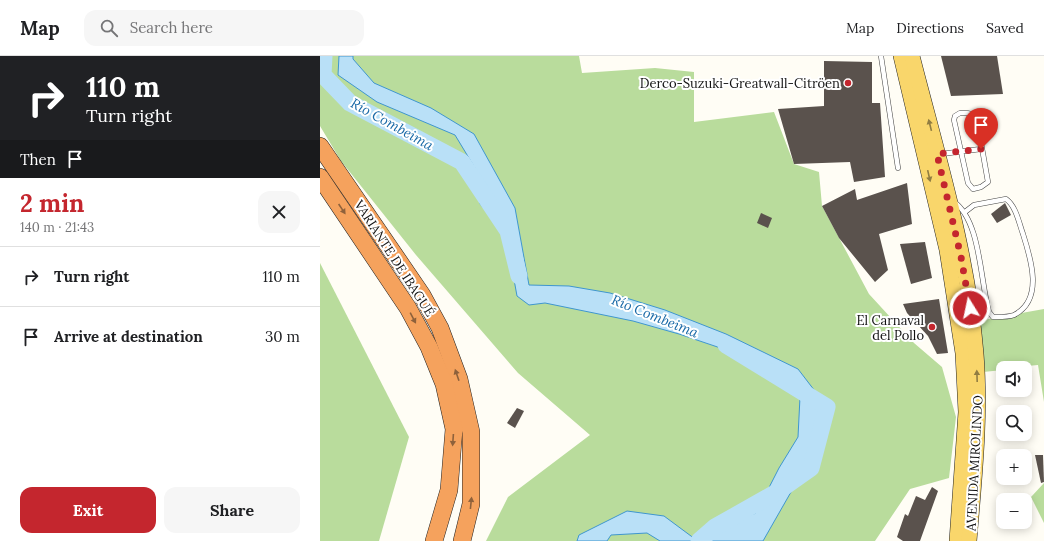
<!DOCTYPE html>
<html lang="en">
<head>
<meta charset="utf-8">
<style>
  :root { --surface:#fff; --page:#f6f6f6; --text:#202124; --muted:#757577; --line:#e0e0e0; --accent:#c4262e }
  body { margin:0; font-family:Lora,serif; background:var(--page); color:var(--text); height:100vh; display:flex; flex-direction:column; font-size:15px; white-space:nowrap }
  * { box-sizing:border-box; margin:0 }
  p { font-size:13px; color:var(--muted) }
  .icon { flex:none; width:22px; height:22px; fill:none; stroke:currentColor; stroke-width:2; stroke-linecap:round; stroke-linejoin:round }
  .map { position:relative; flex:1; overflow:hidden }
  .sheet { display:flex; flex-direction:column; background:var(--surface); width:320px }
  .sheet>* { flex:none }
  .guide { background:#202124; color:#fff; overflow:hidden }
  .controls { position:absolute; left:676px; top:305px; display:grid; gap:8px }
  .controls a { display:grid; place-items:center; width:36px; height:36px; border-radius:8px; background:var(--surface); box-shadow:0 2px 10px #0003; font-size:20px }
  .pin { position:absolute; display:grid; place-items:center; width:34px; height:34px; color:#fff; margin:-41px -17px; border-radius:50% 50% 50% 0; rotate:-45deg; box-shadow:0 0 4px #0007 }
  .pin .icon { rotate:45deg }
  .me { position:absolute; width:44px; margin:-22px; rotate:350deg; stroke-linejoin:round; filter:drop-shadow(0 0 3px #0008) }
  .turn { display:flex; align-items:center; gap:14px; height:84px; padding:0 20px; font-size:18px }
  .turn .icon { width:52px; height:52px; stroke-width:2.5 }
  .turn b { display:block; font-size:28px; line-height:34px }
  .then { display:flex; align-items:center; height:38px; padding:0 20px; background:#0003; gap:8px; font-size:15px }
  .round { display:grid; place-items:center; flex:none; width:42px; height:42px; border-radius:12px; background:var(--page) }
  .overview { display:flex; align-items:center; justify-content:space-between; height:68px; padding:0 20px }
  h1 { font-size:24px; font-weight:800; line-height:30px; color:var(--accent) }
  .action { display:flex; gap:8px; margin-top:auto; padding:8px 20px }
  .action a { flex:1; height:46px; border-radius:12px; background:var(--accent); color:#fff; font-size:16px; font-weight:800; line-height:46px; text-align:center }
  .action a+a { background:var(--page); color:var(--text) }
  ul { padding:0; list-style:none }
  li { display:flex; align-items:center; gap:12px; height:60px; padding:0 20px; border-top:1px solid var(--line) }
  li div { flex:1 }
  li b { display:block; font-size:15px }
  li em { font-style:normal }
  header { display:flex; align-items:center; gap:24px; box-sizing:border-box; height:56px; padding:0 20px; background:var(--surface); border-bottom:1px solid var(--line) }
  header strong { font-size:19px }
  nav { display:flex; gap:22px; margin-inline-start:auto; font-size:14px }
  .search { width:280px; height:36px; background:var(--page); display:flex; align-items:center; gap:10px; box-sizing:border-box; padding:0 14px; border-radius:12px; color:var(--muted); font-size:15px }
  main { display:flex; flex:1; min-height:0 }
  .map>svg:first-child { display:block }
  .forest { fill:#b9dc9c }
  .water { fill:#b9e0f7; stroke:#3f96cf }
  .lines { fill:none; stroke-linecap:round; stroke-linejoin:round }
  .river { stroke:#b9e0f7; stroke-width:17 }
  .building { fill:#5a524d }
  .lane-casing { stroke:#444; stroke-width:5.5 }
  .primary-casing { stroke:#222; stroke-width:16 }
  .highway-casing { stroke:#222; stroke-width:18 }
  .lane { stroke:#fff; stroke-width:4.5 }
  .primary { stroke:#f9d66b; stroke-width:15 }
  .highway { stroke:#f5a25d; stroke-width:17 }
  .oneway { fill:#917d42 }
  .oneway2 { fill:#8e613b }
  .route { stroke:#c4262e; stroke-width:7; stroke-dasharray:0 12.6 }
  .poi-dot { fill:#c4262e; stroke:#fff; stroke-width:1.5 }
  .labels { text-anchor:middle; stroke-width:4; stroke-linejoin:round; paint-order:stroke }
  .poi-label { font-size:13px; fill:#111; stroke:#fff; text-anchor:end }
  .street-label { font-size:13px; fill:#111; stroke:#fff }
  .water-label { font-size:14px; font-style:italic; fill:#1768a6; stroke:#fff }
</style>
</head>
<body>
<header>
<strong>Map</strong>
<div class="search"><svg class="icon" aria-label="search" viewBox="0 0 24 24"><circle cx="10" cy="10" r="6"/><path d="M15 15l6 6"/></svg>Search here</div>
<nav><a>Map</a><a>Directions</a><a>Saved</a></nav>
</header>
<main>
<section class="sheet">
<div class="guide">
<div class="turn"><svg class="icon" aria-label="right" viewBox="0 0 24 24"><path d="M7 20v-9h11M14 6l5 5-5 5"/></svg><div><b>110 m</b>Turn right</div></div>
<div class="then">Then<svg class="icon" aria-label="arrive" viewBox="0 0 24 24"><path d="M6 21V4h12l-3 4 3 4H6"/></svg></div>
</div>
<div class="overview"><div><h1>2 min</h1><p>140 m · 21:43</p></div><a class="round"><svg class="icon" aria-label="close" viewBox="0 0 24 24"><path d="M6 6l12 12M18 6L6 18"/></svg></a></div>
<ul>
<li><svg class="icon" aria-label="right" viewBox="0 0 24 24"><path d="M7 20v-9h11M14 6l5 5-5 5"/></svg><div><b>Turn right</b></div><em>110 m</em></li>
<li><svg class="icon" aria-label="arrive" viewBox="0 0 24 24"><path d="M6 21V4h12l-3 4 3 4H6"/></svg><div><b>Arrive at destination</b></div><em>30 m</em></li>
</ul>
<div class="action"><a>Exit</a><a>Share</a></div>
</section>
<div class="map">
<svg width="724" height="485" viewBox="0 0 724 485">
  <rect width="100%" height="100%" fill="#fffdf5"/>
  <g class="forest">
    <path d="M0,0H259L262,17L335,12L374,16V66L454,56L474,108L499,116L502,150L549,238L594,287L622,311L636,361L629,422L590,433L555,485H166L188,441L270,379L198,317L96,199L21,105L0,70Z"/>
    <path d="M0,207L89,381L59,485H0Z"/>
    <path d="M724,253V346L718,309L683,312V314L653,317L647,267Z"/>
    <path d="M724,427V467L711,441Z"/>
  </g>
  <path class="water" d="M19,0H33V3L54,27L111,52L154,78L195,152L209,229L249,230L290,237L345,254L406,278L478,313L501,343L504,392L471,436L443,485H340L327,477L291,479L287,485H257L259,479L307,455L344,460L375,483L436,457L459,412L478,381L480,341L445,307L359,278L313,265L225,247L209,249L197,240L193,218V185L160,148L158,117L135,79L57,46L18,19Z"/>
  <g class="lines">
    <g class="river">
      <path d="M4,0L3,19L30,47L142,106L188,175L199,220"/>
      <path d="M379,485L395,471L457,436L491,412L507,351L406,289"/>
    </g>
  </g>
  <g class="building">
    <path d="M621,0H677L683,38L631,40Z"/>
    <path d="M504,5L552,6V47H560L565,121L534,126L530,106L474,108L458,53L504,50Z"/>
    <path d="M587,127L592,168L559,178L568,214L555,226L519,182L502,150L535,133L537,144Z"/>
    <path d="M685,147L691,159L677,167L671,158Z"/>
    <path d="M441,157L452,162L448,172L437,167Z"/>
    <path d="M605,186L612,222L591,228L580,188Z"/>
    <path d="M619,243L628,297L617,298L608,280L587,257L583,248Z"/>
    <path d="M197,352L204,355L195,372L187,367Z"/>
    <path d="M715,399H723L724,426L721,427Z"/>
    <path d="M612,431L618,435L600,485H583L577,481L585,458L588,460L596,440L605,444Z"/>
  </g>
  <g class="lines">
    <defs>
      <g id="lane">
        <path d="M561,0L578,112"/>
        <path d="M640,57C648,57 653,56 657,64L668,126L661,131L653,133L648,127L634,64L635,60Z"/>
        <path d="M621,98L661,93"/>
        <path d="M633,145C661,164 660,225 669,256L673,261H676C681,261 689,261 694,259C724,244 711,203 703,178C699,167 696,150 686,143L654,149L645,156"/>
      </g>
      <g id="primary">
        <path d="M581,0L627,194L643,297L646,356L637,485"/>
        <path d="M592,0C617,98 648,197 656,298C661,361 654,423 649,485"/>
      </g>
      <g id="highway">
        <path d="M0,90L102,239L120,272L139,323L151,376V448L142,485"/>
        <path d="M0,121L88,252L109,291L124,328L134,373L129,434L114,485"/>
      </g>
    </defs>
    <use href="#lane" class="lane-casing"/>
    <use href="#primary" class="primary-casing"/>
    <use href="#highway" class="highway-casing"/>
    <use href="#lane" class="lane"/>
    <use href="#primary" class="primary"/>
    <use href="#highway" class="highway"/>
  </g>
  <defs><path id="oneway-solid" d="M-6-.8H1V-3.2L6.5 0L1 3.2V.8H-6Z"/></defs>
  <g class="oneway">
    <use href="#oneway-solid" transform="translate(610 69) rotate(-104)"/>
    <use href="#oneway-solid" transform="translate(609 120) rotate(77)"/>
    <use href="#oneway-solid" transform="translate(657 320) rotate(-92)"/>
  </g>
  <g class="oneway2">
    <use href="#oneway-solid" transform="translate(22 153) rotate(56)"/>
    <use href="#oneway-solid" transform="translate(93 262) rotate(62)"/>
    <use href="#oneway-solid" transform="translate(137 319) rotate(-109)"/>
    <use href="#oneway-solid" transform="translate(133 384) rotate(94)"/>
    <use href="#oneway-solid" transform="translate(151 447) rotate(-84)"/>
  </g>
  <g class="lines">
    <path class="route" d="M650,252L641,201L617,98L661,93"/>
  </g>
  <g class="poi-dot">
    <circle cx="528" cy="27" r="4"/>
    <circle cx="612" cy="271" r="4"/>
  </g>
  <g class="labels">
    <g class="poi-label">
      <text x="520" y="32">Derco-Suzuki-Greatwall-Citröen</text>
      <text x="604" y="269">El Carnaval<tspan x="604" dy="15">del Pollo</tspan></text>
    </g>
    <g class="street-label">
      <text transform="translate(75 202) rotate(57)" y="5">VARIANTE DE IBAGUÉ</text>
      <text transform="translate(654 407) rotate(-87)" y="5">AVENIDA MIROLINDO</text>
    </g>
    <g class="water-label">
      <text transform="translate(72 68) rotate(29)" y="5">Río Combeima</text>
      <text transform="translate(335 260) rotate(22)" y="5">Río Combeima</text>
    </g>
  </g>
</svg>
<div class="controls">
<a><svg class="icon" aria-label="sound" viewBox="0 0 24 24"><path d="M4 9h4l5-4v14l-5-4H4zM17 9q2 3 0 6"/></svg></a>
<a><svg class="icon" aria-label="search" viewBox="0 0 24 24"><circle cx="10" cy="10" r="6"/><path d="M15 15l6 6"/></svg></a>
<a>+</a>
<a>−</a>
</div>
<div class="pin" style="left:661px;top:93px;background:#d93025"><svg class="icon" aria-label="arrive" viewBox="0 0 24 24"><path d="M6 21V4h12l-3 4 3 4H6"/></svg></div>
<svg class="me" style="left:650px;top:252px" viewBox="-20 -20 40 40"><circle r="17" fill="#c4262e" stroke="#fff" stroke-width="3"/><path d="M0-11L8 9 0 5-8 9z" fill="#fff"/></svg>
</div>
</main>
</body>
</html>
